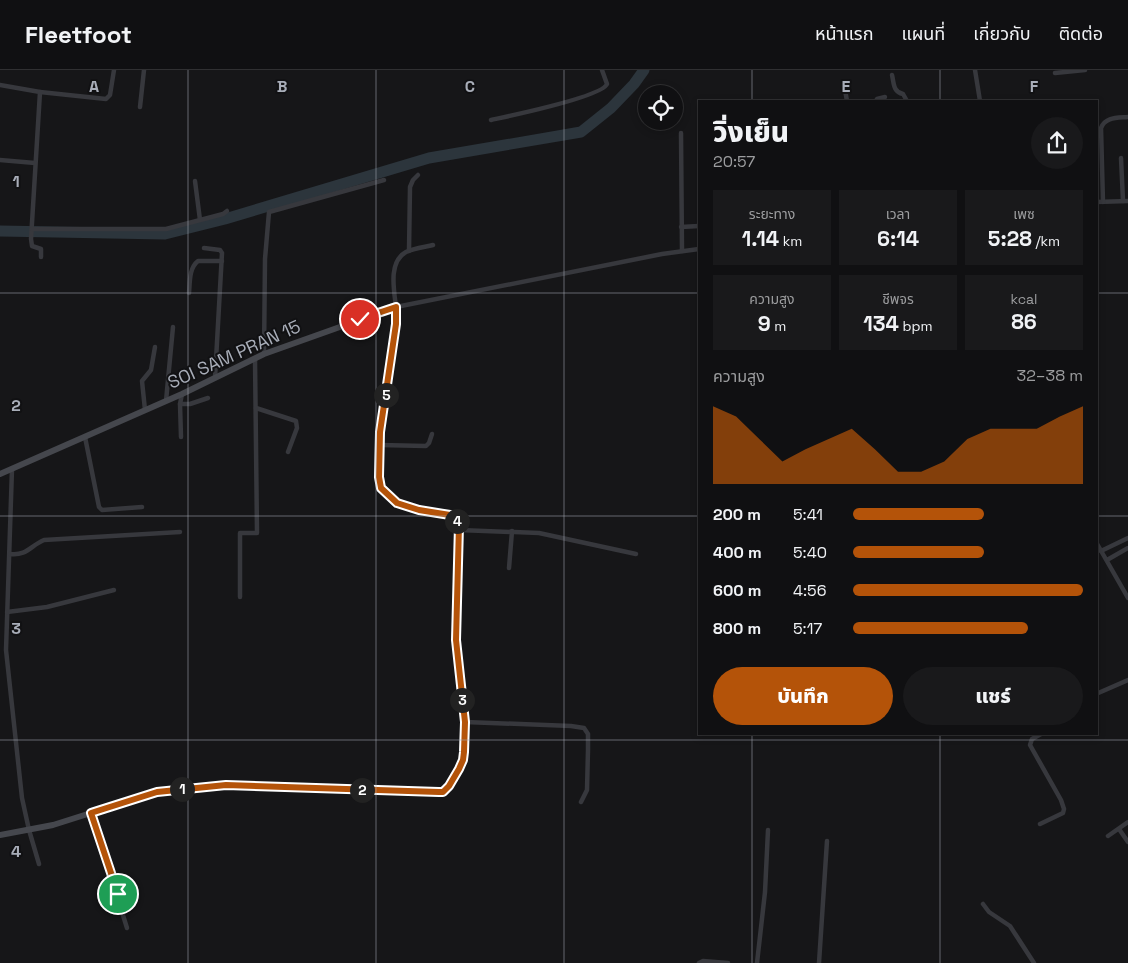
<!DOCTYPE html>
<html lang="th">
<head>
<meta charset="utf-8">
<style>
	body { margin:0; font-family:"Space Grotesk","Noto Sans Thai",sans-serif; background:#19191b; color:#f1f3f6; height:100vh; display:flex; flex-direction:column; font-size:19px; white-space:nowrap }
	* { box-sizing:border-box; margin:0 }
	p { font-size:16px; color:#9c9d9f }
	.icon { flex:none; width:28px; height:28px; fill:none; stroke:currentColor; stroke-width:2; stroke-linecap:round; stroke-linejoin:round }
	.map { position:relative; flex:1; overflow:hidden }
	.panel { position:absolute; left:698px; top:30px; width:400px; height:635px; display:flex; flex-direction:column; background:#101012; border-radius:0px; box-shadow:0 2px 8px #0003,0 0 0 1px #303032 }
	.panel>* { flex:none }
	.buttons { position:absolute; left:638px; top:15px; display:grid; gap:10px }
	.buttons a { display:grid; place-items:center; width:45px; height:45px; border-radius:50%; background:#101012; box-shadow:0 2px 8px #0003,0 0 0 1px #303032; font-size:25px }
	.pin { position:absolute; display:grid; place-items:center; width:42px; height:42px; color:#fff; margin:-21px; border:2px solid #fff; border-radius:50%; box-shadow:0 1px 5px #0007 }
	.km { position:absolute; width:25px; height:25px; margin:-12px; border-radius:50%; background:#222; color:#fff; font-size:14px; line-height:25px; text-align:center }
	.round { display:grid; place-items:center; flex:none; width:52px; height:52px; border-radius:26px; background:#19191b }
	.headline { display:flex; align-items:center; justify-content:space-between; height:85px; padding:0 15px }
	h1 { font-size:28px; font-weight:800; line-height:38px }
	.metrics { display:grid; grid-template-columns:repeat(3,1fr); gap:8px; height:85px; padding:5px 15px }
	.metrics div { display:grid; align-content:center; border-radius:0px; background:#19191b; text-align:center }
	.metrics b { font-size:21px; font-weight:800 }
	.metrics small { font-size:14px; font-weight:400 }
	.metrics p { font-size:14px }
	.chart { height:140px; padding:10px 15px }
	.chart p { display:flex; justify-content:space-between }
	.chart svg { width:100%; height:90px; margin-top:5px; fill:#b45309; opacity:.7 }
	.primary-button { display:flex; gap:10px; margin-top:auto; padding:10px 15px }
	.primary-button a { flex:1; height:58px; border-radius:30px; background:#b45309; color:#fff; font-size:20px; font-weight:800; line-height:58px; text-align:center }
	.primary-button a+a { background:#19191b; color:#f1f3f6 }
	ul { padding:0 15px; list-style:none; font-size:16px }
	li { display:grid; grid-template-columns:80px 60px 1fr; align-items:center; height:38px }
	li i { height:12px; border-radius:6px; background:#b45309 }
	header { display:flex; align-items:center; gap:30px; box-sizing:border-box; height:70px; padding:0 25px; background:#101012; border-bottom:1px solid #303032 }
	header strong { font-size:24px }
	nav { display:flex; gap:28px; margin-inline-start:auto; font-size:18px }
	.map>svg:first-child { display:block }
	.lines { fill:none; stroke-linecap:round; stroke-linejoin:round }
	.river { stroke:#2c353c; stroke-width:11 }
	.street { stroke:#37383d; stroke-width:4.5 }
	.secondary { stroke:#45474d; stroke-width:6 }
	.route-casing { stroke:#fff; stroke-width:10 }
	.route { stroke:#b45309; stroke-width:6 }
	.grid { fill:none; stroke:#a8adb8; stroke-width:1; stroke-opacity:0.55 }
	.labels { text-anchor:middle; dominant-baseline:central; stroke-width:4; stroke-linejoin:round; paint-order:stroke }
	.street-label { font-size:18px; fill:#a8adb8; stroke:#111113 }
	.grid-label { font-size:16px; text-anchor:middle; font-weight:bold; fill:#a8adb8; stroke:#111113; stroke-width:4; stroke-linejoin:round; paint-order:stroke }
</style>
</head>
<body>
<header>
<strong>Fleetfoot</strong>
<nav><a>หน้าแรก</a><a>แผนที่</a><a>เกี่ยวกับ</a><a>ติดต่อ</a></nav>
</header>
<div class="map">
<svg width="1128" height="893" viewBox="0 0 1128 893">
	<rect width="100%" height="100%" fill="#161618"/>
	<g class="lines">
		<path class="river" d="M0 161 165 164 225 149 429 88 581 62 611 38 634 14 644 0"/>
		<g class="street">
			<path d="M975 0 980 31"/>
			<path d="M1055 3 1085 0"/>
			<path d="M892 5C894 13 893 22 903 24L907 31"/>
			<path d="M844 14 847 31"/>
			<path d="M0 15 40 22 31 169 32 176 41 179V187"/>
			<path d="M40 22 106 29 110 25 114 0"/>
			<path d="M876 31 877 29 885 27"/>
			<path d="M140 37 144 0"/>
			<path d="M491 50C509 46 602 27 607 14L602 0"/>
			<path d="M681 63 682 181"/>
			<path d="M1121 88 1123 131"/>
			<path d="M0 90 35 93"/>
			<path d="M195 111 200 150"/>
			<path d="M1096 132 1128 131"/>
			<path d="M1103 132 1101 58C1105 47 1117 48 1128 47"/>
			<path d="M681 157 699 156"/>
			<path d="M32 159H166L223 144 227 141"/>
			<path d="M433 175C425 177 414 178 406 182 388 192 394 220 396 237L662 184 699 179"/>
			<path d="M204 178 220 180 222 183 215 308"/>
			<path d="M409 181 410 117 413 110 418 105"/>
			<path d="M189 223C190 212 189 198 198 191H222"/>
			<path d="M264 284 265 189 269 142 384 110"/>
			<path d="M166 331 173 257"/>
			<path d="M180 334H190L208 328"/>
			<path d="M256 338 296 351 297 358 288 382"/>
			<path d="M145 340 142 311 151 300 155 277"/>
			<path d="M85 367 99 437 102 440 142 437"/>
			<path d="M181 367 180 334 182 324"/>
			<path d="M380 375 426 376 429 373 432 364"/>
			<path d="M12 399 6 580 22 728 29 760 39 794"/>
			<path d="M459 460 539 463 636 484"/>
			<path d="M1096 472 1128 528"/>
			<path d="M1101 481 1128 468"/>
			<path d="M10 484C27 486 30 476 44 470L180 462"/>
			<path d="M1107 490 1128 478"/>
			<path d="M509 498 512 461"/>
			<path d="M240 527V463H257L255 289"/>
			<path d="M7 542 47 537 114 520"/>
			<path d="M1096 624 1128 610"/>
			<path d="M465 652 571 656 584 658 588 664V680L587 720 581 732"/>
			<path d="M91 743 127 858"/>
			<path d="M1040 754 1063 743 1064 739 1061 730 1030 675 1032 669 1041 664"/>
			<path d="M1119 759 1128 772"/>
			<path d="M1108 766 1128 752"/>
			<path d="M983 834 989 842 1010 856 1034 893"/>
			<path d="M699 893 703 891 728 893"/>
			<path d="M757 893 765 822 768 760"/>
			<path d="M819 893 827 771"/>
		</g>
		<path class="secondary" d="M0 404 182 324 264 284 396 237V253L380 363 379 407 381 418 397 433 419 440 450 445 456 448 459 455 456 570 465 652 464 682 463 691 459 699 449 717 443 722 227 715 157 722 53 755 0 765"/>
	</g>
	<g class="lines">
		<defs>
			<path id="route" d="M118 824 91 743 94 742 157 722 226 715 439 722H443L449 716 459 699 463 690 464 682 465 652 456 570 459 455 456 448 450 445 419 440 397 433 381 418 379 407 380 362 396 254V237L360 249"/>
		</defs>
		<use href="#route" class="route-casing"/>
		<use href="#route" class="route"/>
	</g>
	<path class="grid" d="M188 0V893M376 0V893M564 0V893M752 0V31M940 0V31M0 223H699M1096 223H1128M0 446H699M1096 446H1128M752 664V893M940 664V893M0 670H1128"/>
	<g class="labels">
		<g class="street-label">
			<text transform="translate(234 284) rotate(-24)">SOI SAM PRAN 15</text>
		</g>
	</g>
	<g class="grid-label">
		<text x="94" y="22">A</text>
		<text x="282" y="22">B</text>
		<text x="470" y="22">C</text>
		<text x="846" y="22">E</text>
		<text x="1034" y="22">F</text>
		<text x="16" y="117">1</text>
		<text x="16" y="341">2</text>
		<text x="16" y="564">3</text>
		<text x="16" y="787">4</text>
	</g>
</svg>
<div class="buttons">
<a><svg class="icon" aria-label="locate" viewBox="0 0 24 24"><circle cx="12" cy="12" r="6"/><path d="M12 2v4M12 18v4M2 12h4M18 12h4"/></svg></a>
</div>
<div class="pin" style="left:118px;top:824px;background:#1e9e55"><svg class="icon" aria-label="arrive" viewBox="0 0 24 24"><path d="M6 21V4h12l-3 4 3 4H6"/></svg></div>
<div class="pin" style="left:360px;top:249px;background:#d93025"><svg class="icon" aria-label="check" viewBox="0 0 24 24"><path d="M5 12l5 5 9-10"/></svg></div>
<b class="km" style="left:182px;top:719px">1</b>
<b class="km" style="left:362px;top:720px">2</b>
<b class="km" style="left:462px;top:630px">3</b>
<b class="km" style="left:457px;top:451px">4</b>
<b class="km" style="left:386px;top:325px">5</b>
<section class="panel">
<div class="headline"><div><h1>วิ่งเย็น</h1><p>20:57</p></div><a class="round"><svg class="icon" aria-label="share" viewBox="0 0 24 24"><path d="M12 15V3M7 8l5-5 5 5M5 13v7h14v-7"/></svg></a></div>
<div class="metrics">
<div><p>ระยะทาง</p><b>1.14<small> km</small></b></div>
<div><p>เวลา</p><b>6:14</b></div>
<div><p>เพซ</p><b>5:28<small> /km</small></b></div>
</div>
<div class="metrics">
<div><p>ความสูง</p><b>9<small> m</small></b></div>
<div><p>ชีพจร</p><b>134<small> bpm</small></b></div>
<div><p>kcal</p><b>86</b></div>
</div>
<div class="chart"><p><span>ความสูง</span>32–38 m</p>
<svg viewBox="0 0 160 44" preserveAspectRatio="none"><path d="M0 44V6L10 11L20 22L30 33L40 27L50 22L60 17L70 27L80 38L90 38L100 33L110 22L120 17L130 17L140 17L150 11L160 6V44z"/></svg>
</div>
<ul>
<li><b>200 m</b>5:41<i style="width:57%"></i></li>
<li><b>400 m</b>5:40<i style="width:57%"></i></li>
<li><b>600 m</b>4:56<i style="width:100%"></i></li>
<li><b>800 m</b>5:17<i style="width:76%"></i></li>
</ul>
<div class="primary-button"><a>บันทึก</a><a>แชร์</a></div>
</section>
</div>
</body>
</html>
